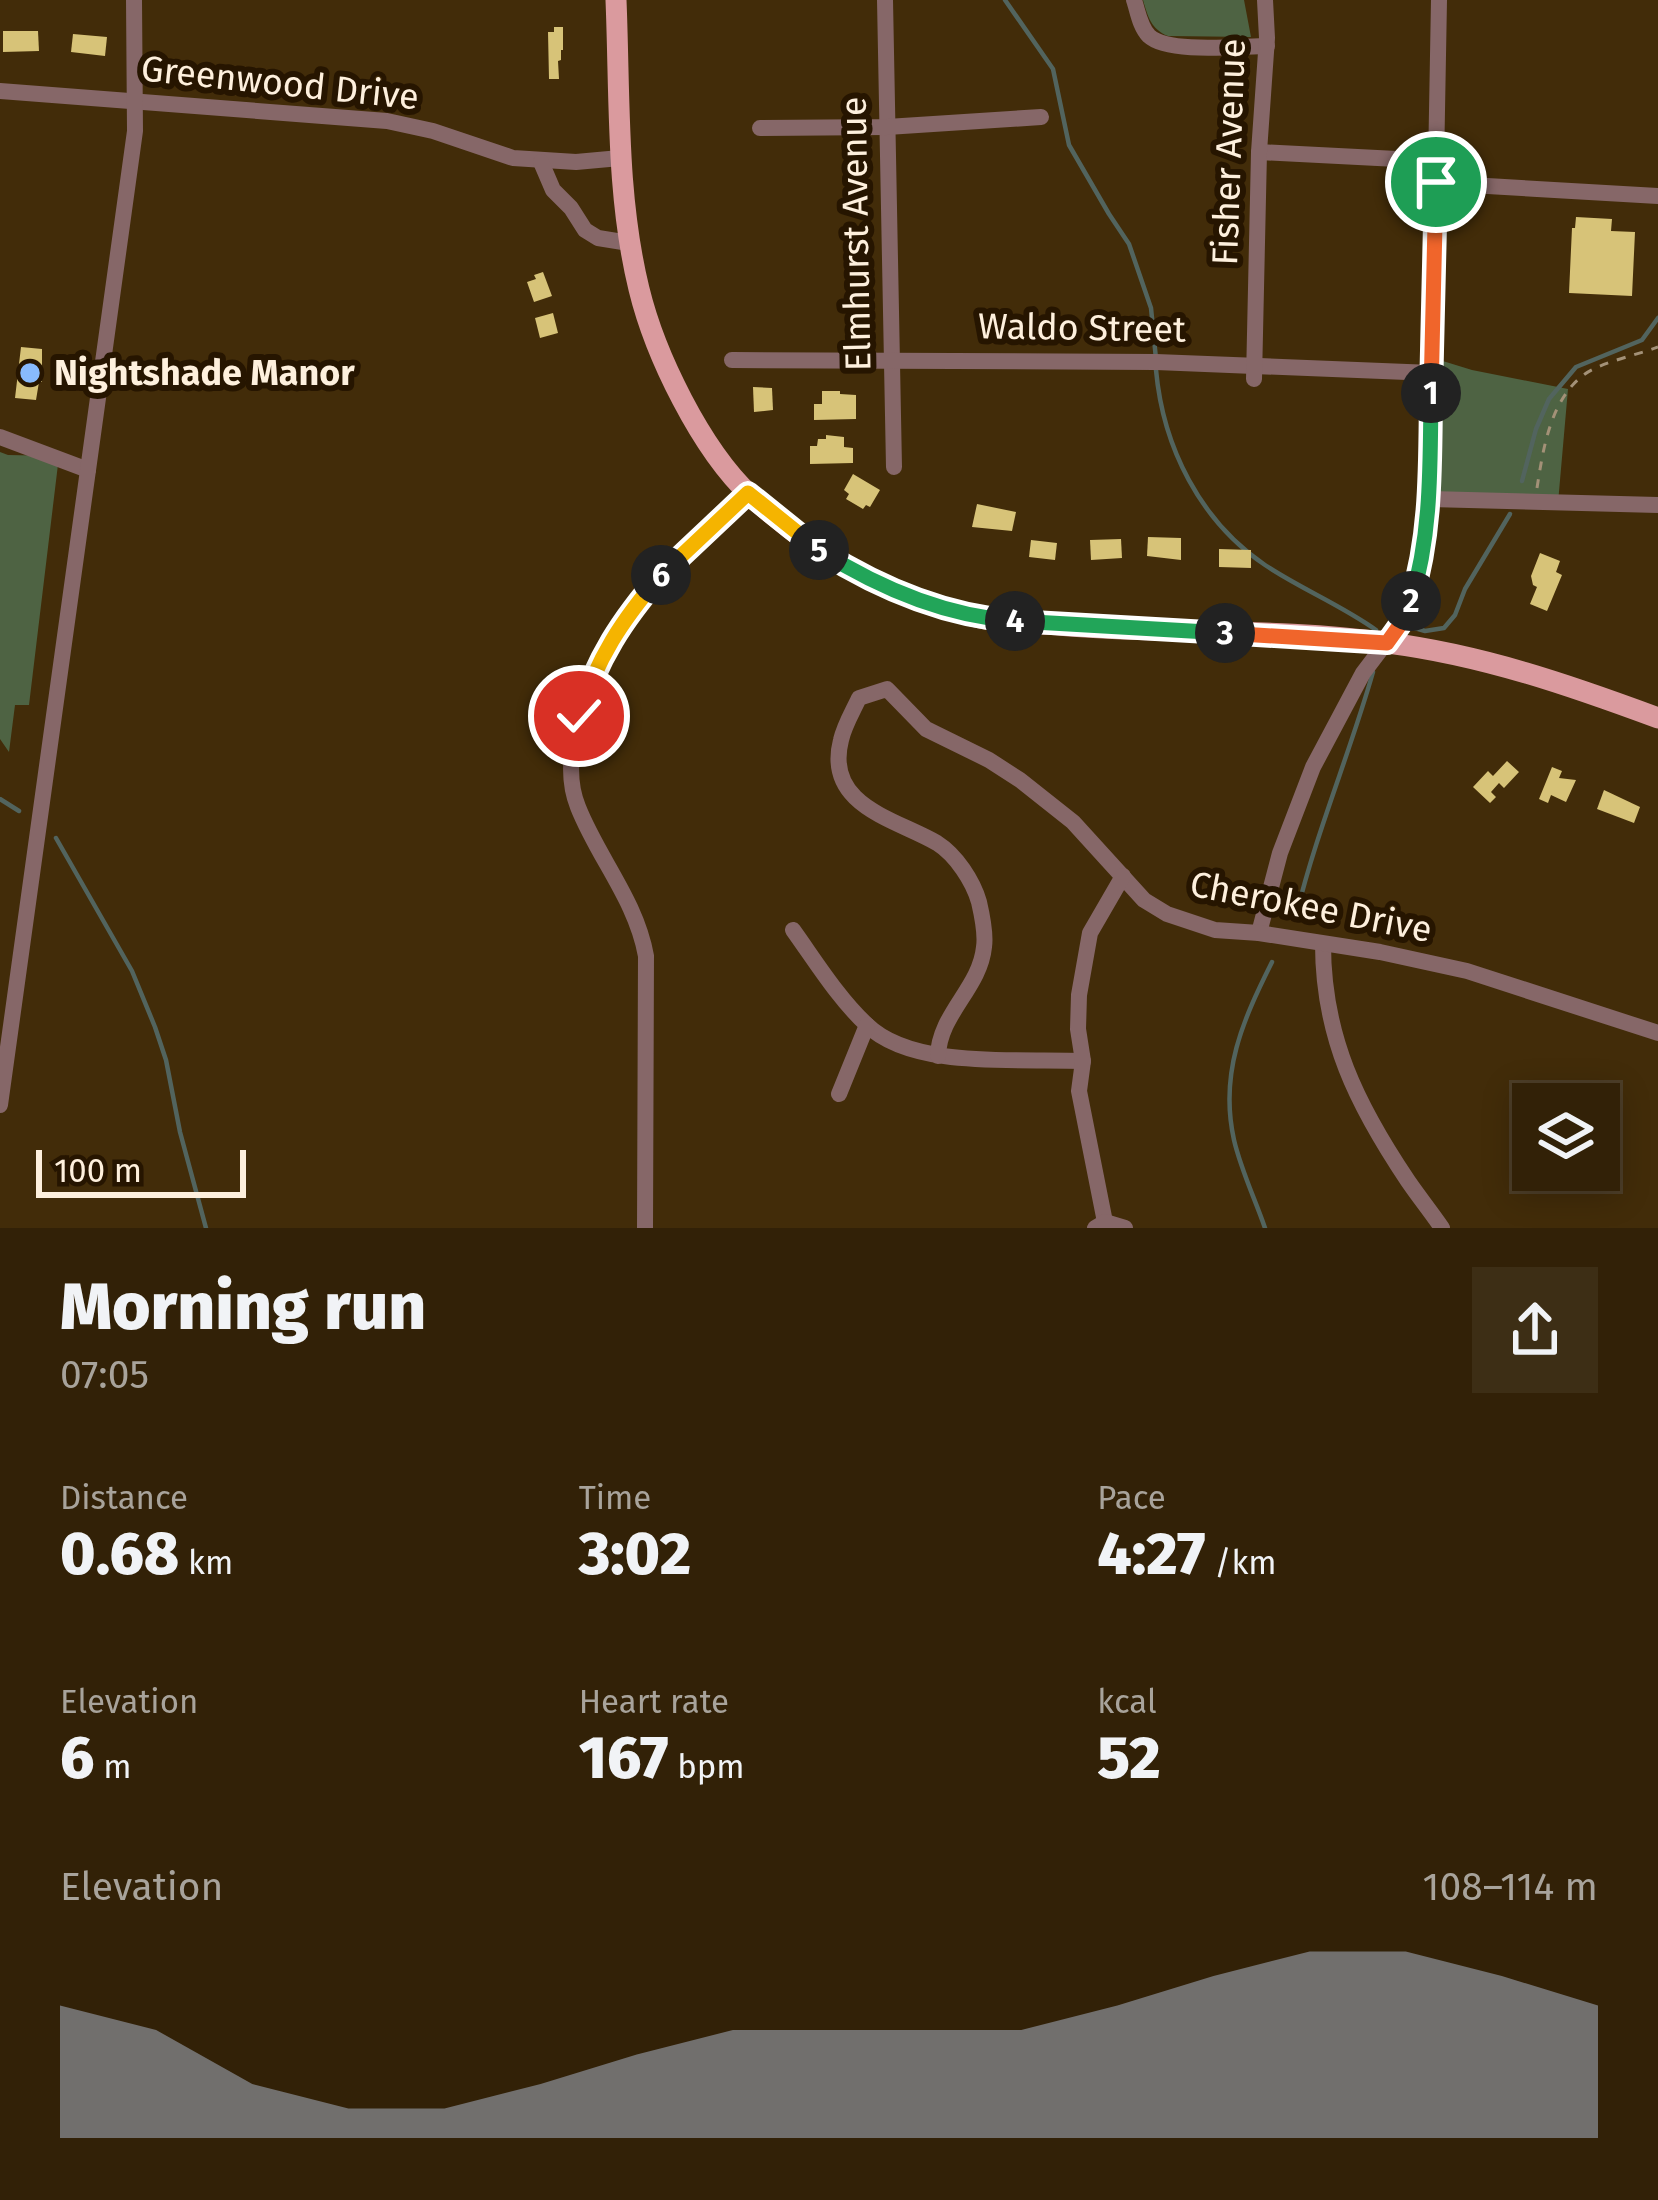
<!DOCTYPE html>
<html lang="en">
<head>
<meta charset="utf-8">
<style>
	body { margin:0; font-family:"Fira Sans",sans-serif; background:#3d2e15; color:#f1f3f6; height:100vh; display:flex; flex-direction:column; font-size:45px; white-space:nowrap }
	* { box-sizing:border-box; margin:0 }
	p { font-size:39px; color:#a8a39b }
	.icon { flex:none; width:66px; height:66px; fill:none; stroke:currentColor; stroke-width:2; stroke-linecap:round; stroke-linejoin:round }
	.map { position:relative; height:1228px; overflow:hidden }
	.panel { display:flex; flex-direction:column; background:#322107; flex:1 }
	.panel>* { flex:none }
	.controls { position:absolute; left:1512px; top:1083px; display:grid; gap:24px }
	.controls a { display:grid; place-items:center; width:108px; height:108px; border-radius:0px; background:#322107; box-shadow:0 6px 30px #0003,0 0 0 3px #4d3e28; font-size:60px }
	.scale { position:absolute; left:36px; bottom:30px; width:210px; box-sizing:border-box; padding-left:12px; border:6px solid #fef0dd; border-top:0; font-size:33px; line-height:42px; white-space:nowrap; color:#fef0dd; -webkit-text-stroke:9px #261500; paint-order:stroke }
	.pin { position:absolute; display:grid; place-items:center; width:102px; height:102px; color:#fff; margin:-51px; border:6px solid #fff; border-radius:50%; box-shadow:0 3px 12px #0007 }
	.km { position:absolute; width:60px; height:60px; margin:-30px; border-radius:50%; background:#222; color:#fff; font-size:33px; line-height:60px; text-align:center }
	.round { display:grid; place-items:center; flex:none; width:126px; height:126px; border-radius:0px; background:#3d2e15 }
	.overview { display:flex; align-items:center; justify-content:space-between; height:204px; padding:0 60px }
	h1 { font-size:66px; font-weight:800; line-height:90px }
	.stats { display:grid; grid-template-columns:repeat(3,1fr); gap:18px; height:204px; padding:12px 60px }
	.stats div { display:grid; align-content:center }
	.stats b { font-size:60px; font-weight:800 }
	.stats small { font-size:33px; font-weight:400 }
	.stats p { font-size:33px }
	.chart { height:336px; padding:24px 60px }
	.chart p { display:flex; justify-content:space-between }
	.chart svg { width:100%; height:216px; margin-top:12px; fill:#8c9099; opacity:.7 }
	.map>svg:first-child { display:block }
	.green { fill:#4e6343 }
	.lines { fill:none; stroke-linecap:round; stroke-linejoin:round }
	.stream { stroke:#52645e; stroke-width:4.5 }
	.building { fill:#d7c378 }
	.path { stroke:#a39177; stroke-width:3; stroke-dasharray:9 9; stroke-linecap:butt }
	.minor { stroke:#866768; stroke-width:16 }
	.major { stroke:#da9a9e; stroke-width:21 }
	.split-1-casing { stroke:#fff; stroke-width:24 }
	.split-2-casing { stroke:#fff; stroke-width:24 }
	.split-3-casing { stroke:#fff; stroke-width:24 }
	.split-4-casing { stroke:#fff; stroke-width:24 }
	.split-5-casing { stroke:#fff; stroke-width:24 }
	.split-6-casing { stroke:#fff; stroke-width:24 }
	.split-7-casing { stroke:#fff; stroke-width:24 }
	.split-1 { stroke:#f0652b; stroke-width:15 }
	.split-2 { stroke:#22a559; stroke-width:15 }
	.split-3 { stroke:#f0652b; stroke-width:15 }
	.split-4 { stroke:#22a559; stroke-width:15 }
	.split-5 { stroke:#22a559; stroke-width:15 }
	.split-6 { stroke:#f5b400; stroke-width:15 }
	.split-7 { stroke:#f5b400; stroke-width:15 }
	.poi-dot { fill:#88bafc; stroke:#261500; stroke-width:4.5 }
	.labels { text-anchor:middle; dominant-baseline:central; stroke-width:12; stroke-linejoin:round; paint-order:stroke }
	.street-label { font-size:36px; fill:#fef0dd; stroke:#261500 }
	.poi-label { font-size:36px; font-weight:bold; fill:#fef0dd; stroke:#261500; text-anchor:start }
</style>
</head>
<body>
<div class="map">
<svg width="1658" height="1228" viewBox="0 0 1658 1228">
	<rect width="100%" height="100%" fill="#422c09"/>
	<g class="green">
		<path d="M1143 0H1244L1251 37 1168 36C1151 29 1148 17 1143 0Z"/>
		<path d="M1433 358 1472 370 1568 389 1558 503 1430 499Z"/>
		<path d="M0 452 8 455 59 456 29 705H15L9 752 0 739Z"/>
	</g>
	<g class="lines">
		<g class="stream">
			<path d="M1005 0 1053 69 1069 145 1109 214 1129 244 1151 308 1156 359"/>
			<path d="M1156 370C1163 447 1200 521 1265 565 1301 589 1341 605 1376 630"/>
			<path d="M1522 481 1536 429 1549 399 1576 367 1642 340 1658 318"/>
			<path d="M1405 625 1425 631 1444 628 1455 615 1465 589 1510 514"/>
			<path d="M0 799 19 811"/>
			<path d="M56 838 132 971 155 1027 166 1060 180 1132 206 1228"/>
			<path d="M1297 912C1317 830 1350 753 1373 672"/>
			<path d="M1265 1228C1255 1199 1241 1170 1234 1140 1219 1073 1243 1020 1272 962"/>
		</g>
	</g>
	<g class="building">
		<path d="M554 27H563V50H561V60L558 61 559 79H549L548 32H554Z"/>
		<path d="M3 31H38L39 51 3 52Z"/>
		<path d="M73 34 107 37 105 56 71 52Z"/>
		<path d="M1576 217 1612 219 1611 231 1635 232 1632 296 1569 293 1572 228H1575Z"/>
		<path d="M543 272 552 296 534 302 527 282 536 279 534 275Z"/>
		<path d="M553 313 558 333 540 338 535 318Z"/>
		<path d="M21 347 42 349V382H39L36 400 15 398Z"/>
		<path d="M753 387 772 388 773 410 754 412Z"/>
		<path d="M822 391H840V394L856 395V419L814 420V404H822Z"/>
		<path d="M826 435 844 437V447L853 448V463L810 464V446H817L818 439H826Z"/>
		<path d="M853 474 880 490 870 507 866 505 863 509 846 499 849 494 844 490Z"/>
		<path d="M977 504 1016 512 1012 531 972 527Z"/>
		<path d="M1148 537 1181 538V560L1147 556Z"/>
		<path d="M1121 539 1122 558 1091 560 1090 540Z"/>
		<path d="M1031 540 1057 543 1055 560 1029 557Z"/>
		<path d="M1219 549 1251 550V568L1219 567Z"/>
		<path d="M1540 553 1560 561 1556 572 1562 575 1547 611 1530 604 1537 587 1533 585 1531 576Z"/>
		<path d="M1507 761 1519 772 1504 788 1499 783 1491 792 1496 797 1490 803 1473 787 1488 771 1493 776Z"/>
		<path d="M1552 767 1562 771 1559 778 1576 780 1566 802 1551 795 1548 803 1539 799Z"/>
		<path d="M1604 790 1640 807 1634 823 1597 809Z"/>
	</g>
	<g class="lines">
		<path class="path" d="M1537 488C1543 450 1550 399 1585 374 1602 362 1637 355 1658 347"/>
		<g class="minor">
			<path d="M885 0 894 467"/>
			<path d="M1134 0C1138 12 1140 27 1149 36 1168 54 1240 46 1267 46"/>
			<path d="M0 91 387 121 433 131 513 158 576 162 620 158"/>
			<path d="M760 128 887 127 1041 117"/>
			<path d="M1259 152 1436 161"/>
			<path d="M541 162 553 190 571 208 585 230 598 238 629 243"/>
			<path d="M1436 183 1658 196"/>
			<path d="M732 360 1156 362 1432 373"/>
			<path d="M1254 379 1259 152 1267 38 1265 0"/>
			<path d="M0 437 88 470"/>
			<path d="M1430 499 1658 505"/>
			<path d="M793 930C816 962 838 998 867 1025 913 1070 1022 1058 1083 1061"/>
			<path d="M1259 933 1280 853 1313 767 1363 673 1407 615 1426 540 1430 499 1439 0"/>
			<path d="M1323 944C1323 1037 1357 1105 1408 1181 1419 1197 1431 1212 1442 1228"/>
			<path d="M938 1056C939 1014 980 988 984 947 986 934 982 915 979 902 973 881 956 855 937 843 896 819 824 806 841 740 844 726 853 711 859 698L887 689 926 729 989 760 1020 780 1073 822 1144 900 1167 914 1215 930 1259 933 1380 952 1467 971 1658 1033"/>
			<path d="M839 1094 867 1025"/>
			<path d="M0 1105 135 131 134 0"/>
			<path d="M1105 1222 1079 1091 1083 1061 1078 1029 1079 995 1090 933 1123 876"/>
			<path d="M645 1228 646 956C636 900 598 858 578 807 567 780 571 753 577 726 600 625 674 558 748 493"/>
			<path d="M1095 1228 1105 1222 1125 1228"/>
		</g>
		<path class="major" d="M616 0C620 97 616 195 639 289 655 355 701 449 750 495 814 555 894 599 980 618 1008 624 1041 623 1070 626 1175 634 1283 628 1388 643 1482 655 1569 685 1658 718"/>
	</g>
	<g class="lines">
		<defs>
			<path id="split-1" d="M1431 393 1436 182"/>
			<path id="split-2" d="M1411 601C1432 533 1430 464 1431 393"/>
			<path id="split-3" d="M1225 633 1387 643 1407 615 1411 601"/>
			<path id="split-4" d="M1015 621 1225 633"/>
			<path id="split-5" d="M819 550C879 588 945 616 1015 621"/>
			<path id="split-6" d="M661 575 748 493 819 550"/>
			<path id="split-7" d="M579 716C597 658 622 620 661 575"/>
		</defs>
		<use href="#split-1" class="split-1-casing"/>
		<use href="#split-2" class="split-2-casing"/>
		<use href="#split-3" class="split-3-casing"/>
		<use href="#split-4" class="split-4-casing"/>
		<use href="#split-5" class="split-5-casing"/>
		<use href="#split-6" class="split-6-casing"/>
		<use href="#split-7" class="split-7-casing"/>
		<use href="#split-1" class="split-1"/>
		<use href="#split-2" class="split-2"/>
		<use href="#split-3" class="split-3"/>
		<use href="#split-4" class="split-4"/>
		<use href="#split-5" class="split-5"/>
		<use href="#split-6" class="split-6"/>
		<use href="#split-7" class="split-7"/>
	</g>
	<circle class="poi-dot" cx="30" cy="373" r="12"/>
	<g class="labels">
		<g class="street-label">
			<text transform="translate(280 83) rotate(6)">Greenwood Drive</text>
			<text transform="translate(1229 152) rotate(-88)">Fisher Avenue</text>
			<text transform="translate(856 234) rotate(-91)">Elmhurst Avenue</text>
			<text transform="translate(1082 328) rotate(1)">Waldo Street</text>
			<text transform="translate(1311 907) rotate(11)">Cherokee Drive</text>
		</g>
		<g class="poi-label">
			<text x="54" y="373">Nightshade Manor</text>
		</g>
	</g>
</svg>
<div class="controls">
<a><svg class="icon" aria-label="layers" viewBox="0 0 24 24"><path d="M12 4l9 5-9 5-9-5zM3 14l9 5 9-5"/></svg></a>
</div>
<div class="scale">100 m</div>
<div class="pin" style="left:1436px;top:182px;background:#1e9e55"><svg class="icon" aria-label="arrive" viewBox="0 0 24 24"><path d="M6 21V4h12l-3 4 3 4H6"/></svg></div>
<div class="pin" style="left:579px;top:716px;background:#d93025"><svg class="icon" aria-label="check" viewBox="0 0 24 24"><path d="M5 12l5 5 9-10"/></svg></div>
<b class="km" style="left:1431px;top:393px">1</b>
<b class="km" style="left:1411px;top:601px">2</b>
<b class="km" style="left:1225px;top:633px">3</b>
<b class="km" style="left:1015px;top:621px">4</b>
<b class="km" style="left:819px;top:550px">5</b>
<b class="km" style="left:661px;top:575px">6</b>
</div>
<section class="panel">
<div class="overview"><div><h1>Morning run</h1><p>07:05</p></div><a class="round"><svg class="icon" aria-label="share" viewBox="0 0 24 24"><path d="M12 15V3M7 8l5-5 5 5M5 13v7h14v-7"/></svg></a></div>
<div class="stats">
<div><p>Distance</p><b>0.68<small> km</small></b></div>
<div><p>Time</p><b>3:02</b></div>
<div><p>Pace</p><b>4:27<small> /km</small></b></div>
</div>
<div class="stats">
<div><p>Elevation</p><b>6<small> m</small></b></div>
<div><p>Heart rate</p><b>167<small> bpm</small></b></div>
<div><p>kcal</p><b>52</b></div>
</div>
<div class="chart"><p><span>Elevation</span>108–114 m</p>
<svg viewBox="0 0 160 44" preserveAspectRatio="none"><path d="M0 44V17L10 22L20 33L30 38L40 38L50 33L60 27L70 22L80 22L90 22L100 22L110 17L120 11L130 6L140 6L150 11L160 17V44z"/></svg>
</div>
</section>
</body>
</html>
